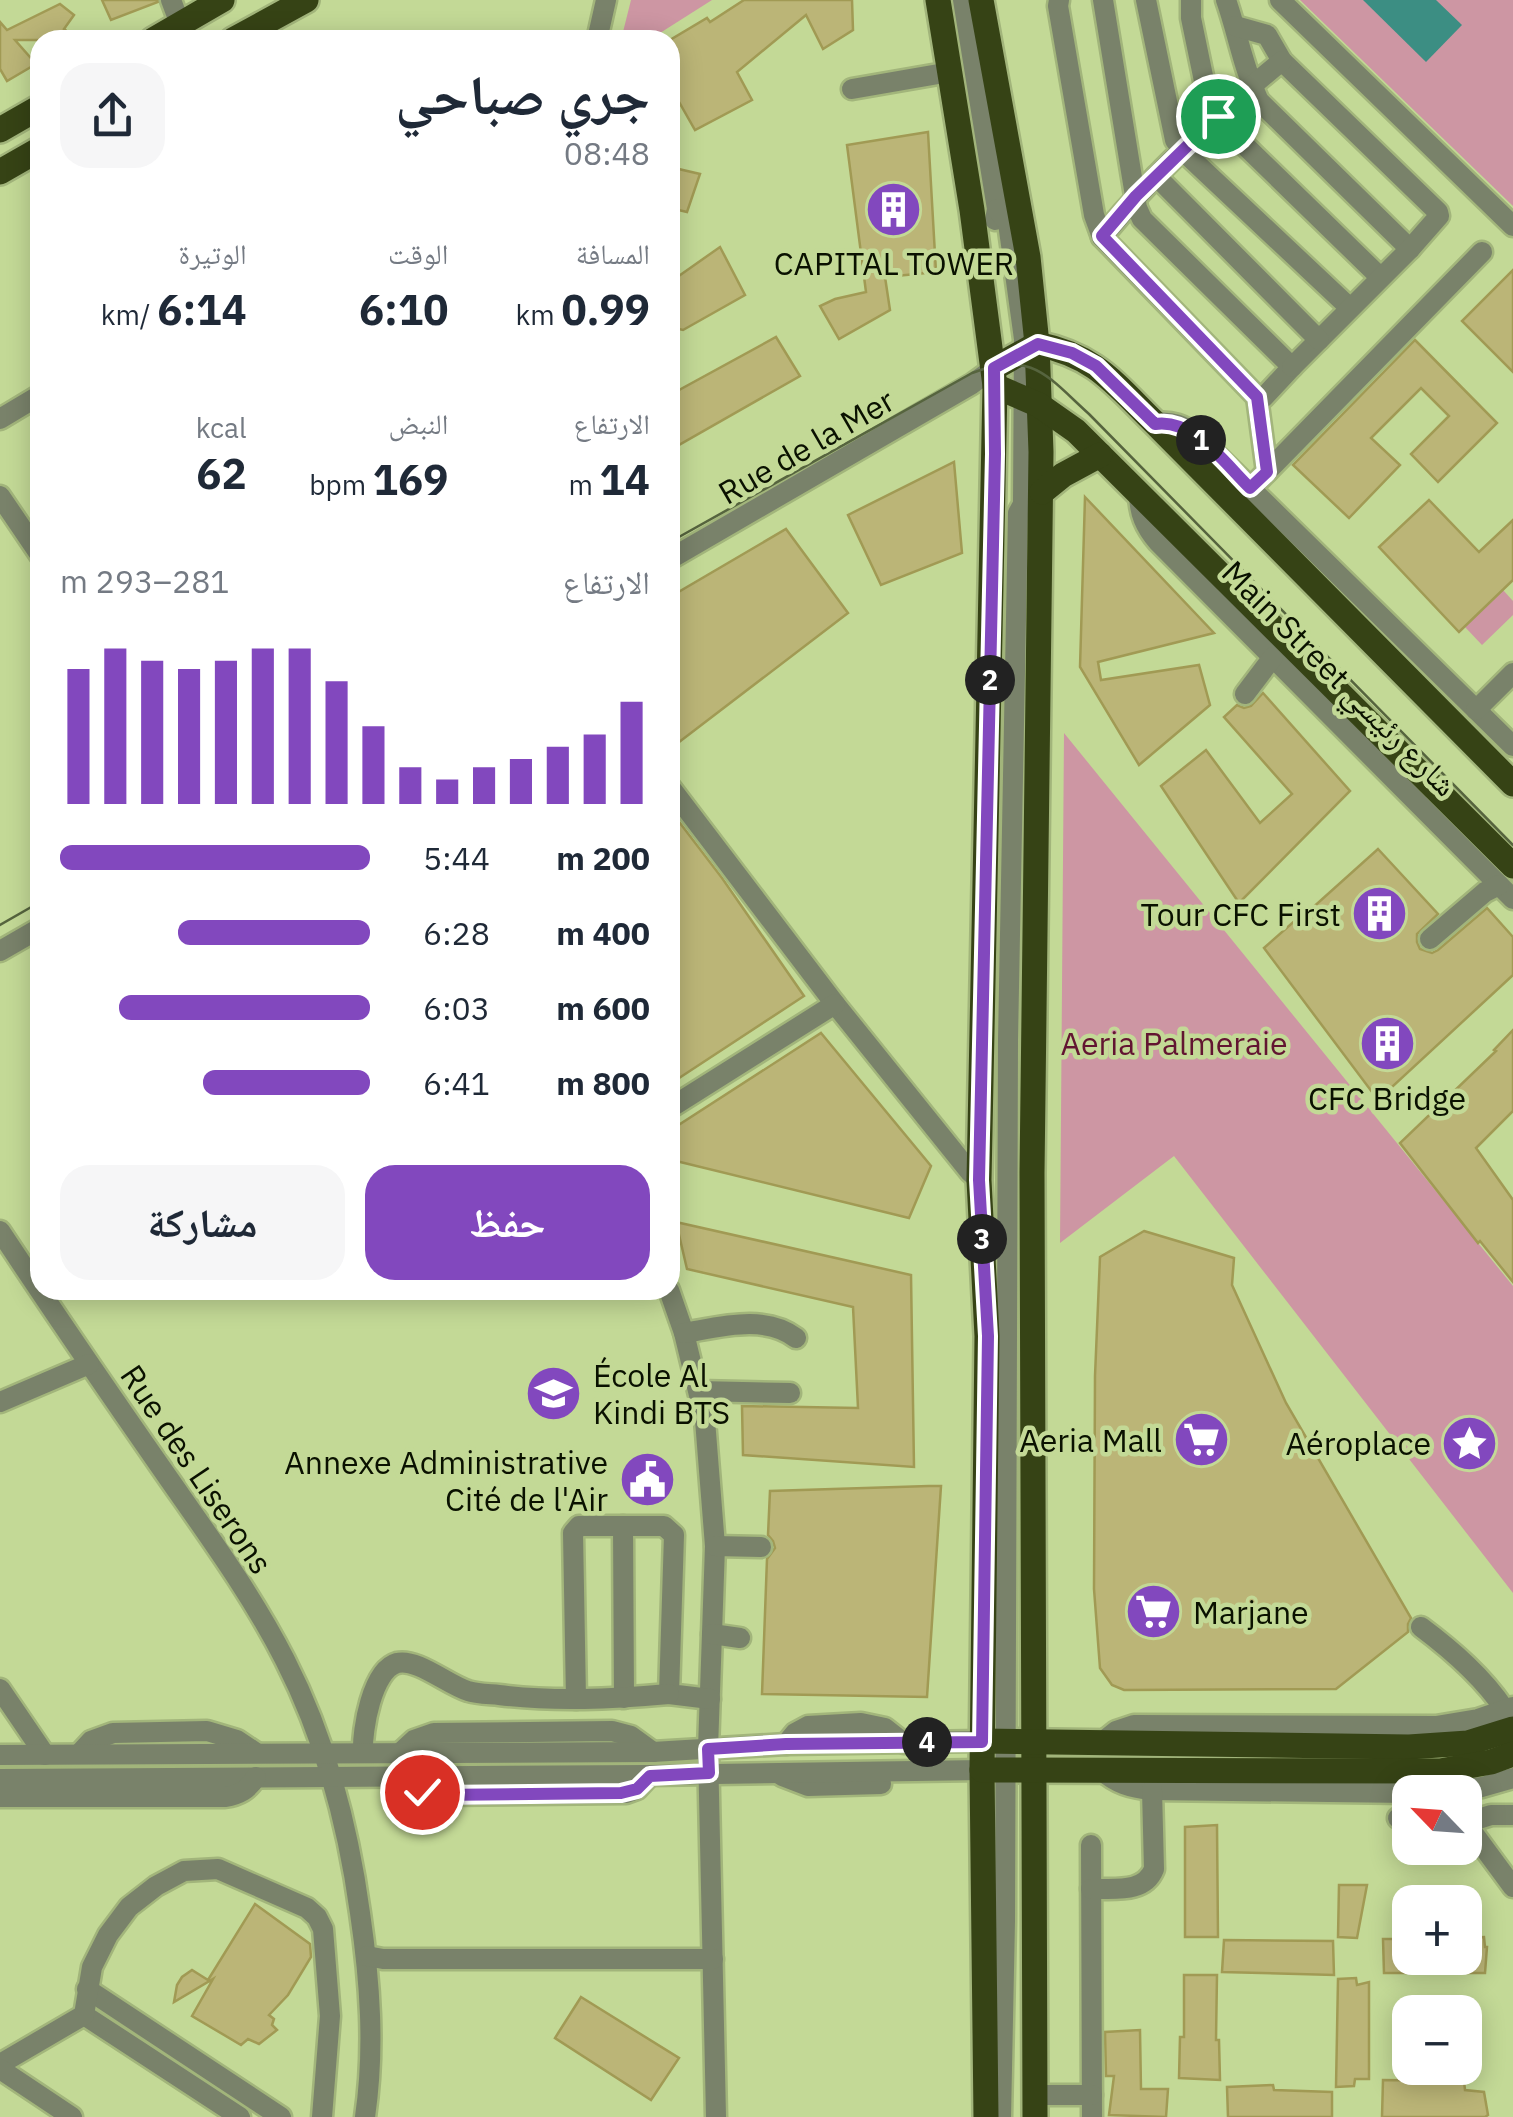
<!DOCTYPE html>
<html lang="ar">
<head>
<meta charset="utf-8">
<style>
	body { margin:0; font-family:"IBM Plex Sans","Noto Naskh Arabic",sans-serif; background:#f6f6f7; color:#1f2937; direction:rtl; height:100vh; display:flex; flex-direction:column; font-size:38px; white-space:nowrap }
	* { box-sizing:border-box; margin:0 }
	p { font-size:32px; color:#747a83 }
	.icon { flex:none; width:55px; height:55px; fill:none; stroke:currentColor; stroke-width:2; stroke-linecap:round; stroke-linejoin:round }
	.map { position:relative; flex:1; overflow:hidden; direction:ltr }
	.sheet { position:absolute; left:30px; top:30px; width:650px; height:1270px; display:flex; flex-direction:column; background:#fff; border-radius:30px; box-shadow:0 5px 25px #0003; direction:rtl }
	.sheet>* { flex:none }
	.needle { width:65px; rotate:295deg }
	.buttons { position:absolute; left:1392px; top:1775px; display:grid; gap:20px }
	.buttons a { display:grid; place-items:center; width:90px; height:90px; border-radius:20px; background:#fff; box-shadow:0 5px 25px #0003; font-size:50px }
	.pin { position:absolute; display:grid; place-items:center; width:85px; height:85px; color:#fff; margin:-42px; border:5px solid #fff; border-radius:50%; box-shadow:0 2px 10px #0007 }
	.km { position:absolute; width:50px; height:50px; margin:-25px; border-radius:50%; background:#222; color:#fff; font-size:28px; line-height:50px; text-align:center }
	.round { display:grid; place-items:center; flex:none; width:105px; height:105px; border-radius:30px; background:#f6f6f7 }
	.headline { display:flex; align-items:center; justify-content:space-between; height:170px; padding:0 30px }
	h1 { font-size:55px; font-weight:700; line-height:75px }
	.metrics { display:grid; grid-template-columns:repeat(3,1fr); gap:15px; height:170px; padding:10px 30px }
	.metrics div { display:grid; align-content:center }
	.metrics b { font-size:42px; font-weight:700 }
	.metrics small { font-size:28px; font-weight:400 }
	.metrics p { font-size:28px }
	.chart { height:280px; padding:20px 30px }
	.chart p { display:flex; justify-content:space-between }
	.chart svg { width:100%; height:180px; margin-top:10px; stroke:#8248be; stroke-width:6 }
	.button { display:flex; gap:20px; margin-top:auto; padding:20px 30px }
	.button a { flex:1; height:115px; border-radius:30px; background:#8248be; color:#fff; font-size:40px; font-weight:700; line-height:115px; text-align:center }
	.button a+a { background:#f6f6f7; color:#1f2937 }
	ul { padding:0 30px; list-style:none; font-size:32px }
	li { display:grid; grid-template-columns:160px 120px 1fr; align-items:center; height:75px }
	li i { height:25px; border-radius:12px; background:#8248be }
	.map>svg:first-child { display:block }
	.green { fill:#cd96a3 }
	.water { fill:#3c8e83 }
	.building { fill:#bbb577; stroke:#a19a54; stroke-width:2.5 }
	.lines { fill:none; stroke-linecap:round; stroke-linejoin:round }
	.minor-casing { stroke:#a2b57b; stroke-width:25 }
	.major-casing { stroke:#a2b57b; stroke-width:30 }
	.minor { stroke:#79826a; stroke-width:20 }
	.major { stroke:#364315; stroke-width:25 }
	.tram { stroke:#56643e; stroke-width:2.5 }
	.route-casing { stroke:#fff; stroke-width:20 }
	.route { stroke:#8248be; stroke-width:12 }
	.labels { text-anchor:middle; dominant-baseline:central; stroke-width:9; stroke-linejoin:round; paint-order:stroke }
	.poi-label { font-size:32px; fill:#0a1100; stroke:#c3d996; text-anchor:end }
	.street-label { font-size:32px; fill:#0a1100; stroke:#c3d996 }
	.park-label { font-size:32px; fill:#621531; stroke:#c3d996 }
</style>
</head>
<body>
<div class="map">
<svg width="1513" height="2117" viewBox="0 0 1513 2117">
	<rect width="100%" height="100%" fill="#c3d996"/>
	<g class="green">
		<path d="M631 0H712L649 40H621Z"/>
		<path d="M1300 0H1513V206Z"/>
		<path d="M1503 590 1513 601V615L1482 645 1465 627Z"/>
		<path d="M1064 733 1513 1286V1593L1174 1156 1060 1243Z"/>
	</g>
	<path class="water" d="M1363 0H1436L1462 25 1426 62Z"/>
	<g class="building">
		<path d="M102 0H158V2L111 20Z"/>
		<path d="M744 0H852L853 30 823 49 806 15 737 72 752 100 695 130 670 86V40L707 18 710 22Z"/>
		<path d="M60 4 74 15 64 29 78 40H15L36 64 7 81 0 69V22L7 30Z"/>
		<path d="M928 132 936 272 885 277 890 310 839 339 820 306 835 299 866 292 847 145Z"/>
		<path d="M670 167 700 174 687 212 670 208Z"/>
		<path d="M720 247 745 295 683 330 670 327V277L676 278Z"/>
		<path d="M1513 270V372L1462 321Z"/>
		<path d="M776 337 800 376 670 450V395Z"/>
		<path d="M1415 340 1497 423 1438 482 1411 454 1449 416 1421 388 1371 438 1400 465 1349 518 1293 465Z"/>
		<path d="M954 462 962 553 881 585 848 515Z"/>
		<path d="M1085 497 1214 633 1098 662 1101 680 1199 665 1210 705 1139 765 1080 667Z"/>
		<path d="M1429 500 1479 552 1513 520V580L1459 632 1379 547Z"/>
		<path d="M786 529 848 613 670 749V597Z"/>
		<path d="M1263 693 1350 791 1239 903 1161 786 1206 750 1260 823 1292 794 1224 717 1237 705 1244 708 1251 706Z"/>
		<path d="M670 810 722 878 804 996 670 1084Z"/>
		<path d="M1378 849 1438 914 1417 934V942L1420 949 1432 953 1438 950 1487 908 1513 937V975L1378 1100 1264 948 1307 910 1309 911Z"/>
		<path d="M1513 1030V1111L1476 1148 1513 1200V1282L1480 1241 1478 1243 1400 1143 1496 1051 1494 1050Z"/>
		<path d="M821 1033 931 1166 909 1218 672 1160 674 1128Z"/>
		<path d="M676 1222 911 1275 914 1467 743 1455 742 1406 858 1408 853 1307 687 1269Z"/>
		<path d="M1144 1231 1234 1258 1232 1285 1286 1403 1411 1618 1408 1624V1632L1336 1689 1124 1690 1112 1685 1100 1668 1094 1589 1095 1376 1100 1257Z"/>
		<path d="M929 1486H941L927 1697 762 1694 767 1559 775 1548 773 1541 768 1535 770 1491Z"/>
		<path d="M1217 1825 1218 1937H1185V1827Z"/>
		<path d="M1339 1885H1367L1357 1938 1338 1937Z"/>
		<path d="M255 1904 310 1944 311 1957 288 1995 269 2015 274 2019 272 2025 277 2030 259 2044 248 2039 241 2045 192 2016 213 1979 174 2002 177 1985 182 1977 192 1970 208 1980Z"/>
		<path d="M1484 1937 1485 1947H1487L1485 1973H1384L1383 1939H1410V1958H1465V1938Z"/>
		<path d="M1224 1940 1333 1941 1334 1975 1222 1972Z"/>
		<path d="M1184 1975H1217L1216 2040H1219L1220 2080 1179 2078 1180 2037H1184Z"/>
		<path d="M1356 1978 1357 1985 1369 1982V2079H1355L1354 2086 1336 2087 1338 1979Z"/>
		<path d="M581 1997 679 2058 651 2100 555 2038Z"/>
		<path d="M1140 2030 1141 2089H1168L1166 2117 1109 2115 1114 2076H1106L1105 2032Z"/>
		<path d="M1383 2080 1464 2081 1465 2090 1484 2092 1488 2115 1485 2117H1382Z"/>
		<path d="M1273 2085 1274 2090 1332 2092V2117H1228L1227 2087Z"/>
	</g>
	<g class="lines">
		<defs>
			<g id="minor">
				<path d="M171 0 180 24"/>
				<path d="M963 0 997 209 995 220"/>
				<path d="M1059 0 1058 6 1094 215 1102 237 1257 397H1264L1292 367 1142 219 1137 208 1103 0"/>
				<path d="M1146 0 1175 140 1183 151 1350 308"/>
				<path d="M1191 0V18L1209 105 1231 132 1380 277"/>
				<path d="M1226 0C1238 34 1243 68 1259 101L1410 249"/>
				<path d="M1280 0 1513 226"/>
				<path d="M1235 26 1267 35 1282 61 1438 212 1439 216 1410 249 1292 367"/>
				<path d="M597 40 606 0"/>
				<path d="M852 89 950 72"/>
				<path d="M1156 176 1319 340"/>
				<path d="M997 209 1008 223 1024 339 1023 504 1018 513 1008 1040 1005 1921 1001 2117"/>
				<path d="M1102 237C1156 172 1217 113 1282 61"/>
				<path d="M1257 397 1267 472"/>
				<path d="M0 419 40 395"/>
				<path d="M1155 423C1172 421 1184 425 1197 436L1513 746"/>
				<path d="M1250 489 1482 252"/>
				<path d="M1139 493C1139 513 1145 527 1158 542L1513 899"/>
				<path d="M0 496 40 555"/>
				<path d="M670 559 972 384 994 368"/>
				<path d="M1245 694 1273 657"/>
				<path d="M1476 710 1513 673"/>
				<path d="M670 787 835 1004 970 1172 979 1180"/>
				<path d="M1430 939 1485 892 1499 885"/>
				<path d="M0 951 40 928"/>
				<path d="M670 1108 835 1004"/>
				<path d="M0 1231C53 1311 107 1390 162 1469 205 1531 251 1593 285 1660 326 1740 348 1825 360 1913 370 1981 375 2049 365 2117"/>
				<path d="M669 1290 684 1333 705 1420 715 1546 708 1749 716 2117"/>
				<path d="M684 1333C720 1327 765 1314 796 1338"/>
				<path d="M699 1391 790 1393"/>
				<path d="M0 1402 89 1364"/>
				<path d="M623 1526 624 1698"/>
				<path d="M715 1546 761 1547"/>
				<path d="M1421 1627C1453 1651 1483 1677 1505 1710"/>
				<path d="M712 1634 740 1638"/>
				<path d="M0 1689 45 1755"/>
				<path d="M576 1699 573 1533 579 1526H664L674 1535 669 1694 710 1699"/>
				<path d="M1101 1743 1116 1731 1134 1725 1436 1726 1478 1719 1513 1707"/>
				<path d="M786 1744 795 1733 808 1726 861 1723 885 1728 904 1743"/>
				<path d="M363 1752C362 1730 372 1670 397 1663 417 1658 448 1685 468 1691 477 1694 489 1694 499 1695 557 1702 611 1699 669 1694"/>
				<path d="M401 1752 414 1740 434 1733 612 1731 631 1736 653 1752"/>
				<path d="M79 1754 91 1741 113 1733 207 1731 237 1740 255 1752"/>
				<path d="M0 1755 653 1752 786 1744 982 1741"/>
				<path d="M1100 1769C1116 1784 1131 1788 1152 1790L1410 1793"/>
				<path d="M405 1776 422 1792 435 1795 626 1793 637 1789 650 1775"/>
				<path d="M782 1776 808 1786 881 1784"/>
				<path d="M0 1779 650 1775 982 1770"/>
				<path d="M1440 1792 1482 1787 1513 1778"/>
				<path d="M0 1797H225C239 1795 248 1790 256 1777"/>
				<path d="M1398 1818 1410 1821"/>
				<path d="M1465 1822 1513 1887"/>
				<path d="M1466 1823 1491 1815H1513"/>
				<path d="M1091 1845 1092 2117"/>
				<path d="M1091 1889C1114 1888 1144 1894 1154 1869L1152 1790"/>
				<path d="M367 1956 383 1959H713"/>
				<path d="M87 1989 281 2117"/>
				<path d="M84 2015 240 2117"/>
				<path d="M0 2064 84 2015 92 1967 108 1935 129 1907 156 1886 184 1871 218 1869 307 1908 317 1917 323 1929 330 2016 322 2117"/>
				<path d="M0 2069 72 2117"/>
				<path d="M1035 2095H1092"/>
			</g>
			<g id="major">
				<path d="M938 0 972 210 995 386 979 1180 987 1336 982 1770 986 2117"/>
				<path d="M981 0 1028 257 1037 344 1041 452 1032 1173 1035 2117"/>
				<path d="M153 40 222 0"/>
				<path d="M233 40 306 0"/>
				<path d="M0 130 40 107"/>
				<path d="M0 172 40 149"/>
				<path d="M994 368 1037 344C1096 356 1114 383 1155 423L1513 784"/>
				<path d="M995 386 1039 405 1076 431 1513 866"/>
				<path d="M1042 492 1063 475 1100 455"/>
				<path d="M982 1741 1409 1747 1468 1743 1513 1729"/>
				<path d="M982 1770 1440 1771 1491 1762 1513 1754"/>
			</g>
		</defs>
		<use href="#minor" class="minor-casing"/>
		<use href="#major" class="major-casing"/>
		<use href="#minor" class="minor"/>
		<use href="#major" class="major"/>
		<g class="tram">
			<path d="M670 542 972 373C1032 350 1047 376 1089 414L1513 845"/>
			<path d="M0 925 40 902"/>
		</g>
	</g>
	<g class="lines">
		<defs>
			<path id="route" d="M422 1792 435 1795 621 1793 637 1789 650 1776 709 1773 708 1749 786 1744 982 1742 988 1336 979 1180 995 454 994 368 1038 344 1072 353 1096 366 1155 424C1194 418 1225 464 1250 488L1267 472 1257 397 1102 236 1136 196 1218 116"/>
		</defs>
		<use href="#route" class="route-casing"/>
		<use href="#route" class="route"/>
	</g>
	<defs>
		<symbol id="building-disc" viewBox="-11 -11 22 22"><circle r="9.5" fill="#8248be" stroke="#c3d996"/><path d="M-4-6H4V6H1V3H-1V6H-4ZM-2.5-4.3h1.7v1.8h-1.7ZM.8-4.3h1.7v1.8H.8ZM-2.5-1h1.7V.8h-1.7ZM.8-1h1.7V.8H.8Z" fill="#fff"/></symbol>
		<symbol id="school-disc" viewBox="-11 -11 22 22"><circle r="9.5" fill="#8248be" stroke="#c3d996"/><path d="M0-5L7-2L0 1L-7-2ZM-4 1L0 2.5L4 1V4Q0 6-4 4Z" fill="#fff"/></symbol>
		<symbol id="supermarket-disc" viewBox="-11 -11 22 22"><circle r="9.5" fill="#8248be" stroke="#c3d996"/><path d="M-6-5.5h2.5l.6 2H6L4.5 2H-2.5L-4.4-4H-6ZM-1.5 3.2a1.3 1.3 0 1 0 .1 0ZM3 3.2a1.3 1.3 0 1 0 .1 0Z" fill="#fff"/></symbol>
		<symbol id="sight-disc" viewBox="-11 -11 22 22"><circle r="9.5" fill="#8248be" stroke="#c3d996"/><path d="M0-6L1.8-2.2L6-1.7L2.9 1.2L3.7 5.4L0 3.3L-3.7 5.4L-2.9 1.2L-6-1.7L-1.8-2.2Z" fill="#fff"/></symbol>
		<symbol id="civic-disc" viewBox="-11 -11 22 22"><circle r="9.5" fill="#8248be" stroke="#c3d996"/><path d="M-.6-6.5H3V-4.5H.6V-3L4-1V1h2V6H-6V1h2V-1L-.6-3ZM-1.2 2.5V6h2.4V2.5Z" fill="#fff"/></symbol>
	</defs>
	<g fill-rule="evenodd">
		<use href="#building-disc" x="862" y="178" width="63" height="63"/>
		<use href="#building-disc" x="1348" y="882" width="63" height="63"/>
		<use href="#building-disc" x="1356" y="1012" width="63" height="63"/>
		<use href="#school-disc" x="522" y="1362" width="63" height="63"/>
		<use href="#supermarket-disc" x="1170" y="1408" width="63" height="63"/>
		<use href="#sight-disc" x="1438" y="1412" width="63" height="63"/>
		<use href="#civic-disc" x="616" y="1448" width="63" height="63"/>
		<use href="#supermarket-disc" x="1122" y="1580" width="63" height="63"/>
	</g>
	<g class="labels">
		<g class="poi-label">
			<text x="894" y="263" text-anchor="middle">CAPITAL TOWER</text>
			<text x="1341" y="914">Tour CFC First</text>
			<text x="1387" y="1098" text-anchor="middle">CFC Bridge</text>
			<text x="593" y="1375" text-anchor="start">École Al<tspan x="593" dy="37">Kindi BTS</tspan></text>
			<text x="1162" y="1440">Aeria Mall</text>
			<text x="1431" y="1443">Aéroplace</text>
			<text x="608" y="1462">Annexe Administrative<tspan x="608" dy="37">Cité de l'Air</tspan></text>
			<text x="1193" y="1612" text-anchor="start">Marjane</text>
		</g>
		<g class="street-label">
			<text transform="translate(806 446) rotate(-30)">Rue de la Mer</text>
			<text transform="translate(1340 678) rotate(45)">Main Street شارع رئيسي</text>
			<text transform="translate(197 1469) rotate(56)">Rue des Liserons</text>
		</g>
		<g class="park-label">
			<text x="1174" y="1043">Aeria Palmeraie</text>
		</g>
	</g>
</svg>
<div class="buttons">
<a><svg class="needle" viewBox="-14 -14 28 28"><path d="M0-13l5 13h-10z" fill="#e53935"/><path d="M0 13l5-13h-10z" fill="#747a83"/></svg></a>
<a>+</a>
<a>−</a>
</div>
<div class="pin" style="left:1218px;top:116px;background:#1e9e55"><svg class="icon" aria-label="arrive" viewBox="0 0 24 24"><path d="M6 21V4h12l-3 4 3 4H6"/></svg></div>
<div class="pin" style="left:422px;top:1792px;background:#d93025"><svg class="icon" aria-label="check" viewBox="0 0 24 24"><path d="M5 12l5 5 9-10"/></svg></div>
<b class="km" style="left:1201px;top:440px">1</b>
<b class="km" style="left:990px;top:680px">2</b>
<b class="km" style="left:982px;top:1239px">3</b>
<b class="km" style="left:927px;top:1742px">4</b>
<section class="sheet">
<div class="headline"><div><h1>جري صباحي</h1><p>08:48</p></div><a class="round"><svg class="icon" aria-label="share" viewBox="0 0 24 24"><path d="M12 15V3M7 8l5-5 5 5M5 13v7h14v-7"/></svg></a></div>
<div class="metrics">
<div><p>المسافة</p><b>0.99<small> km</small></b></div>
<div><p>الوقت</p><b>6:10</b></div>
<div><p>الوتيرة</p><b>6:14<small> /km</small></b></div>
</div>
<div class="metrics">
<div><p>الارتفاع</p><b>14<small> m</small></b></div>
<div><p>النبض</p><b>169<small> bpm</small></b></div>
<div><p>kcal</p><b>62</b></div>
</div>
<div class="chart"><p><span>الارتفاع</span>281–293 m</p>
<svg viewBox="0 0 160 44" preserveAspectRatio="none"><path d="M5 44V11M15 44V6M25 44V9M35 44V11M45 44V9M55 44V6M65 44V6M75 44V14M85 44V25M95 44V35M105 44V38M115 44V35M125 44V33M135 44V30M145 44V27M155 44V19"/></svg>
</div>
<ul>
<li><b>200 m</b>5:44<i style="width:100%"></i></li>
<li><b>400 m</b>6:28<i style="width:62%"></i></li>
<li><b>600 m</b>6:03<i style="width:81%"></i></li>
<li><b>800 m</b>6:41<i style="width:54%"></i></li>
</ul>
<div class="button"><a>حفظ</a><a>مشاركة</a></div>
</section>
</div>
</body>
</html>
